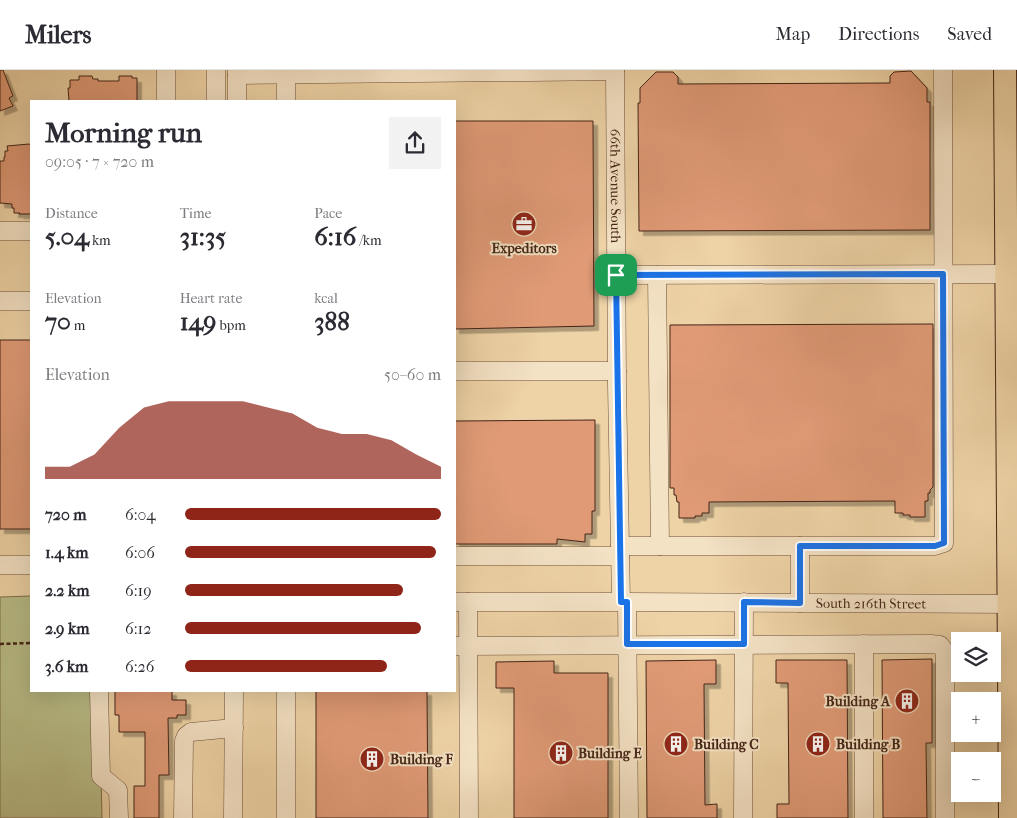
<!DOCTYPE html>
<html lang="en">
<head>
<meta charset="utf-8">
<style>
	body { margin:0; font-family:"IM FELL French Canon",serif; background:#f2f2f3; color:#2b2b33; height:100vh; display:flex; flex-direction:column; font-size:19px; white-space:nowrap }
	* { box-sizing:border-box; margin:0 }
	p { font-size:16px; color:#7c7c81 }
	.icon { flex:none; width:28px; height:28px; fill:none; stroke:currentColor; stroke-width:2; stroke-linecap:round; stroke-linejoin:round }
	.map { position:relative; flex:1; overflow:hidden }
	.side { position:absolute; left:30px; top:30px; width:426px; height:592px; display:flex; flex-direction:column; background:#fff; border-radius:0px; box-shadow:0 5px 20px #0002 }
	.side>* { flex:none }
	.buttons { position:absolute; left:951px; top:562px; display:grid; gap:10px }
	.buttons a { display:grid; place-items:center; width:50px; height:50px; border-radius:0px; background:#fff; box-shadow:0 5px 20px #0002; font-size:25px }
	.pin { position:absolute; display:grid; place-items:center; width:42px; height:42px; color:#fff; margin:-21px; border-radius:10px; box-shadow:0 2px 8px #0006 }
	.round { display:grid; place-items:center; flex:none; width:52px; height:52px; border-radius:0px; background:#f2f2f3 }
	.summary { display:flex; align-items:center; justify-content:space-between; height:85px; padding:0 15px }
	h1 { font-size:28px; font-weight:700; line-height:38px }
	.stats { display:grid; grid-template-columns:repeat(3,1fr); gap:8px; height:85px; padding:5px 15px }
	.stats div { display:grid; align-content:center }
	.stats b { font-size:25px; font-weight:700 }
	.stats small { font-size:14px; font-weight:400 }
	.stats p { font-size:14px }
	.chart { height:140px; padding:10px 15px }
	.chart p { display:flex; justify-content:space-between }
	.chart svg { width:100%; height:90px; margin-top:5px; fill:#8f2418; opacity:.7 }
	ul { padding:0 15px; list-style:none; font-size:16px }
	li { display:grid; grid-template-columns:80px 60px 1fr; align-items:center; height:38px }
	li i { height:12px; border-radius:6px; background:#8f2418 }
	header { display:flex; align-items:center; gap:30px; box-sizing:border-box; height:70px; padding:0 25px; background:#fff; border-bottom:1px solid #e1e1e2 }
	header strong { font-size:24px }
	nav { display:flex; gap:28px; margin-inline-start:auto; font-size:18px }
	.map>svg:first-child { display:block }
	.green { fill:#b8bc87; stroke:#7e704f }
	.building { fill:#e09a76; stroke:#442517; filter:url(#shadow) }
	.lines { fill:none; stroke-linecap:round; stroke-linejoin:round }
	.minor-casing { stroke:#6e503b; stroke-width:19 }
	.major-casing { stroke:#442517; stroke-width:24 }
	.path { stroke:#442517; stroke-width:2.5; stroke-dasharray:4 2.5; stroke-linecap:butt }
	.minor { stroke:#f4e2c5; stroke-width:18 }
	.major { stroke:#eed3a6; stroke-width:22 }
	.route-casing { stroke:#fff; stroke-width:10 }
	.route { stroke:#1a73e8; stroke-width:6 }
	.labels { text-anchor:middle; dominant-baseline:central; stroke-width:4; stroke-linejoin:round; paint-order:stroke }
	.street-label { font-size:14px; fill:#442517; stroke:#f4e2c5 }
	.poi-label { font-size:14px; font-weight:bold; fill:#442517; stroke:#f4e2c5; text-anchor:start }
</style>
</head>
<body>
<header>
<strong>Milers</strong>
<nav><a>Map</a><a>Directions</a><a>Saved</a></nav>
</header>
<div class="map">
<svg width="1017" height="748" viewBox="0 0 1017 748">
	<defs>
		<filter id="shadow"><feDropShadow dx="4.5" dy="4.5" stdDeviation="0" flood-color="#0004"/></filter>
	</defs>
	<rect width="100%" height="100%" fill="#eed3a6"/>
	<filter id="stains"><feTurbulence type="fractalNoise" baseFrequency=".004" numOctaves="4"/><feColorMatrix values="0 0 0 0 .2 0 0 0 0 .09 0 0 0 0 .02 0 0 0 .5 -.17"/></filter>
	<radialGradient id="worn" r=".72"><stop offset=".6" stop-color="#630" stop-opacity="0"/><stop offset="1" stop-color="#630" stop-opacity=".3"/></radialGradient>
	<path class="green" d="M31 526V621H99L102 748H0V527Z"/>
	<g class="building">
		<path d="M0 0H3L13 26 9 28 13 36 0 41Z"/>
		<path d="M911 1 927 18V32H930V160L639 161 638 33H640V18L656 2H673L678 7V14L890 13V6L894 2Z"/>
		<path d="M79 6H92L93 9H98V11H119V6H132V8H137V31H69L68 18H70V10H79Z"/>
		<path d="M455 51H593L594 256 455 259Z"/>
		<path d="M29 74 31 75V144H19L20 143H14V138H12V134L0 133V91H4V87H5V81H8L7 76Z"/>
		<path d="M933 254V417L930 420V423H928V431H925V447H910V445H903V443H895V431L709 432V443H702V446H695V448H679V432H677L676 425H674V418H670V255Z"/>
		<rect x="0" y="270" width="31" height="189"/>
		<path d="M595 350V441H592V464H585V472L557 469V474H455V351Z"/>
		<path d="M932 589V673H926L927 748H883L882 590Z"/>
		<path d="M716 590V614H704L705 735 717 734V748H647L646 591Z"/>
		<path d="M776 590H847L848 748H777V734H789L788 613H776Z"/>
		<path d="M554 591V603H608V748H514V618H496V592Z"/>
		<path d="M115 621H172V630H186V645H177V648H168L169 705H159V748H134V716H145V662H119V645H115Z"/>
		<path d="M316 621H427L428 748H316Z"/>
	</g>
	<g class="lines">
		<defs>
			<g id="minor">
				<path d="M216 0V31"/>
				<path id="s1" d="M615 0 617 315 621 532"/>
				<path d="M237 5 615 1"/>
				<path d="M166 31V0"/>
				<path d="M237 31V0"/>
				<path d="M286 31V4"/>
				<path d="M0 161H31"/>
				<path d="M616 205 1006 204"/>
				<path d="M657 205 660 476"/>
				<path d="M0 231H31"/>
				<path d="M455 301H617"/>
				<path d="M620 476H935L944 473 943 0"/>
				<path d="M800 476V533"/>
				<path d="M455 486H620"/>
				<path d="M0 495H31"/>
				<path id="s2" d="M455 532H627L1017 534"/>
				<path d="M468 532 469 748"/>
				<path d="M627 532 629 748"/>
				<path d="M864 574V748"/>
				<path d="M455 576 931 574 940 575 945 582V748"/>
				<path d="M99 621 101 706 118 720 119 748"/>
				<path d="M286 621V748"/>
				<path d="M183 748 184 671 186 666 191 662 234 658"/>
				<path d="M233 748 234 621"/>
				<path d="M743 748 744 532"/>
			</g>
			<path id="major" d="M1005 0 1010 748"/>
		</defs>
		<use href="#minor" class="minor-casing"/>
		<use href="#major" class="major-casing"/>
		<path class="path" d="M0 574 31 573"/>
		<use href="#minor" class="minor"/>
		<use href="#major" class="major"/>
	</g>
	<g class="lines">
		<defs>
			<path id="route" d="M943 204 944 473 935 476H800V533L744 532V574H627V532H621L616 205Z"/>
		</defs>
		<use href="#route" class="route-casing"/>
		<use href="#route" class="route"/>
	</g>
	<defs>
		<symbol id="office-disc" viewBox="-11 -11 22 22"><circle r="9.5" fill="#8f2418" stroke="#f4e2c5"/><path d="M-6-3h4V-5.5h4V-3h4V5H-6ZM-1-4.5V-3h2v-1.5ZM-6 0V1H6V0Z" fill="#fff"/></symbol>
		<symbol id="building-disc" viewBox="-11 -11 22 22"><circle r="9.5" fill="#8f2418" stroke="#f4e2c5"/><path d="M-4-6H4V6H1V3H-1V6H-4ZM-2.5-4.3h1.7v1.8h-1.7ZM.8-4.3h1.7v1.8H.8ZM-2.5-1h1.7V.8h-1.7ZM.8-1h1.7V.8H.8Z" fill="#fff"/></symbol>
	</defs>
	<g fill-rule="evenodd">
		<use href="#office-disc" x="510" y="140" width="28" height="28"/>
		<use href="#building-disc" x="893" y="617" width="28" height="28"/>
		<use href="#building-disc" x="662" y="660" width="28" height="28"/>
		<use href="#building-disc" x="804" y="660" width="28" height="28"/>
		<use href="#building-disc" x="547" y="669" width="28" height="28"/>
		<use href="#building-disc" x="358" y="675" width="28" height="28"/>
	</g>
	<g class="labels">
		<g class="street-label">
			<text stroke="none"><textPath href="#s1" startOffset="116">66th Avenue South</textPath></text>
			<text stroke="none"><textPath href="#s2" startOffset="416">South 216th Street</textPath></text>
		</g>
		<g class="poi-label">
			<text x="524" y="178" text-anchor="middle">Expeditors</text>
			<text x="890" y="631" text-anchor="end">Building A</text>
			<text x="694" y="674">Building C</text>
			<text x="836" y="674">Building B</text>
			<text x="578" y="683">Building E</text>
			<text x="390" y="689">Building F</text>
		</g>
	</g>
	<rect width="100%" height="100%" filter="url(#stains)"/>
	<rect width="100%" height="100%" fill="url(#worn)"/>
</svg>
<div class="buttons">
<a><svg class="icon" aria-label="layers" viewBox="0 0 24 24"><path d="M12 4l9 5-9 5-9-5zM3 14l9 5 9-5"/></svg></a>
<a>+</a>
<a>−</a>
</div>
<div class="pin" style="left:616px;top:205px;background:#1e9e55"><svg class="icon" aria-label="arrive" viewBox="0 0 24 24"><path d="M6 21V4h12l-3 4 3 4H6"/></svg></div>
<section class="side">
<div class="summary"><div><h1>Morning run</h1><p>09:05 · 7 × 720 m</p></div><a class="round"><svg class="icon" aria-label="share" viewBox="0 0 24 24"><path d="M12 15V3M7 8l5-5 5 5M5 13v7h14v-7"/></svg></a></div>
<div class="stats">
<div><p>Distance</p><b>5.04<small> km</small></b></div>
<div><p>Time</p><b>31:35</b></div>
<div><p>Pace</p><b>6:16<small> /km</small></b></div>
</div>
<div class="stats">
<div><p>Elevation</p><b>70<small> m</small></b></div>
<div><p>Heart rate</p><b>149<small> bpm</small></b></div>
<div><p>kcal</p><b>388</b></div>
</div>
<div class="chart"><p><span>Elevation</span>50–60 m</p>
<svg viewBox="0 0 160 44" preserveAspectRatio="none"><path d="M0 44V38L10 38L20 32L30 19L40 9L50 6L60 6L70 6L80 6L90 9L100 12L110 19L120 22L130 22L140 25L150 32L160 38V44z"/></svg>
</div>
<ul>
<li><b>720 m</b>6:04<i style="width:100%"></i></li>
<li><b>1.4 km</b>6:06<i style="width:98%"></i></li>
<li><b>2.2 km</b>6:19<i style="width:85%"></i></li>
<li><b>2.9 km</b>6:12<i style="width:92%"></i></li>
<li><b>3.6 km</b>6:26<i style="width:79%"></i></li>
</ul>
</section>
</div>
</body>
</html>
